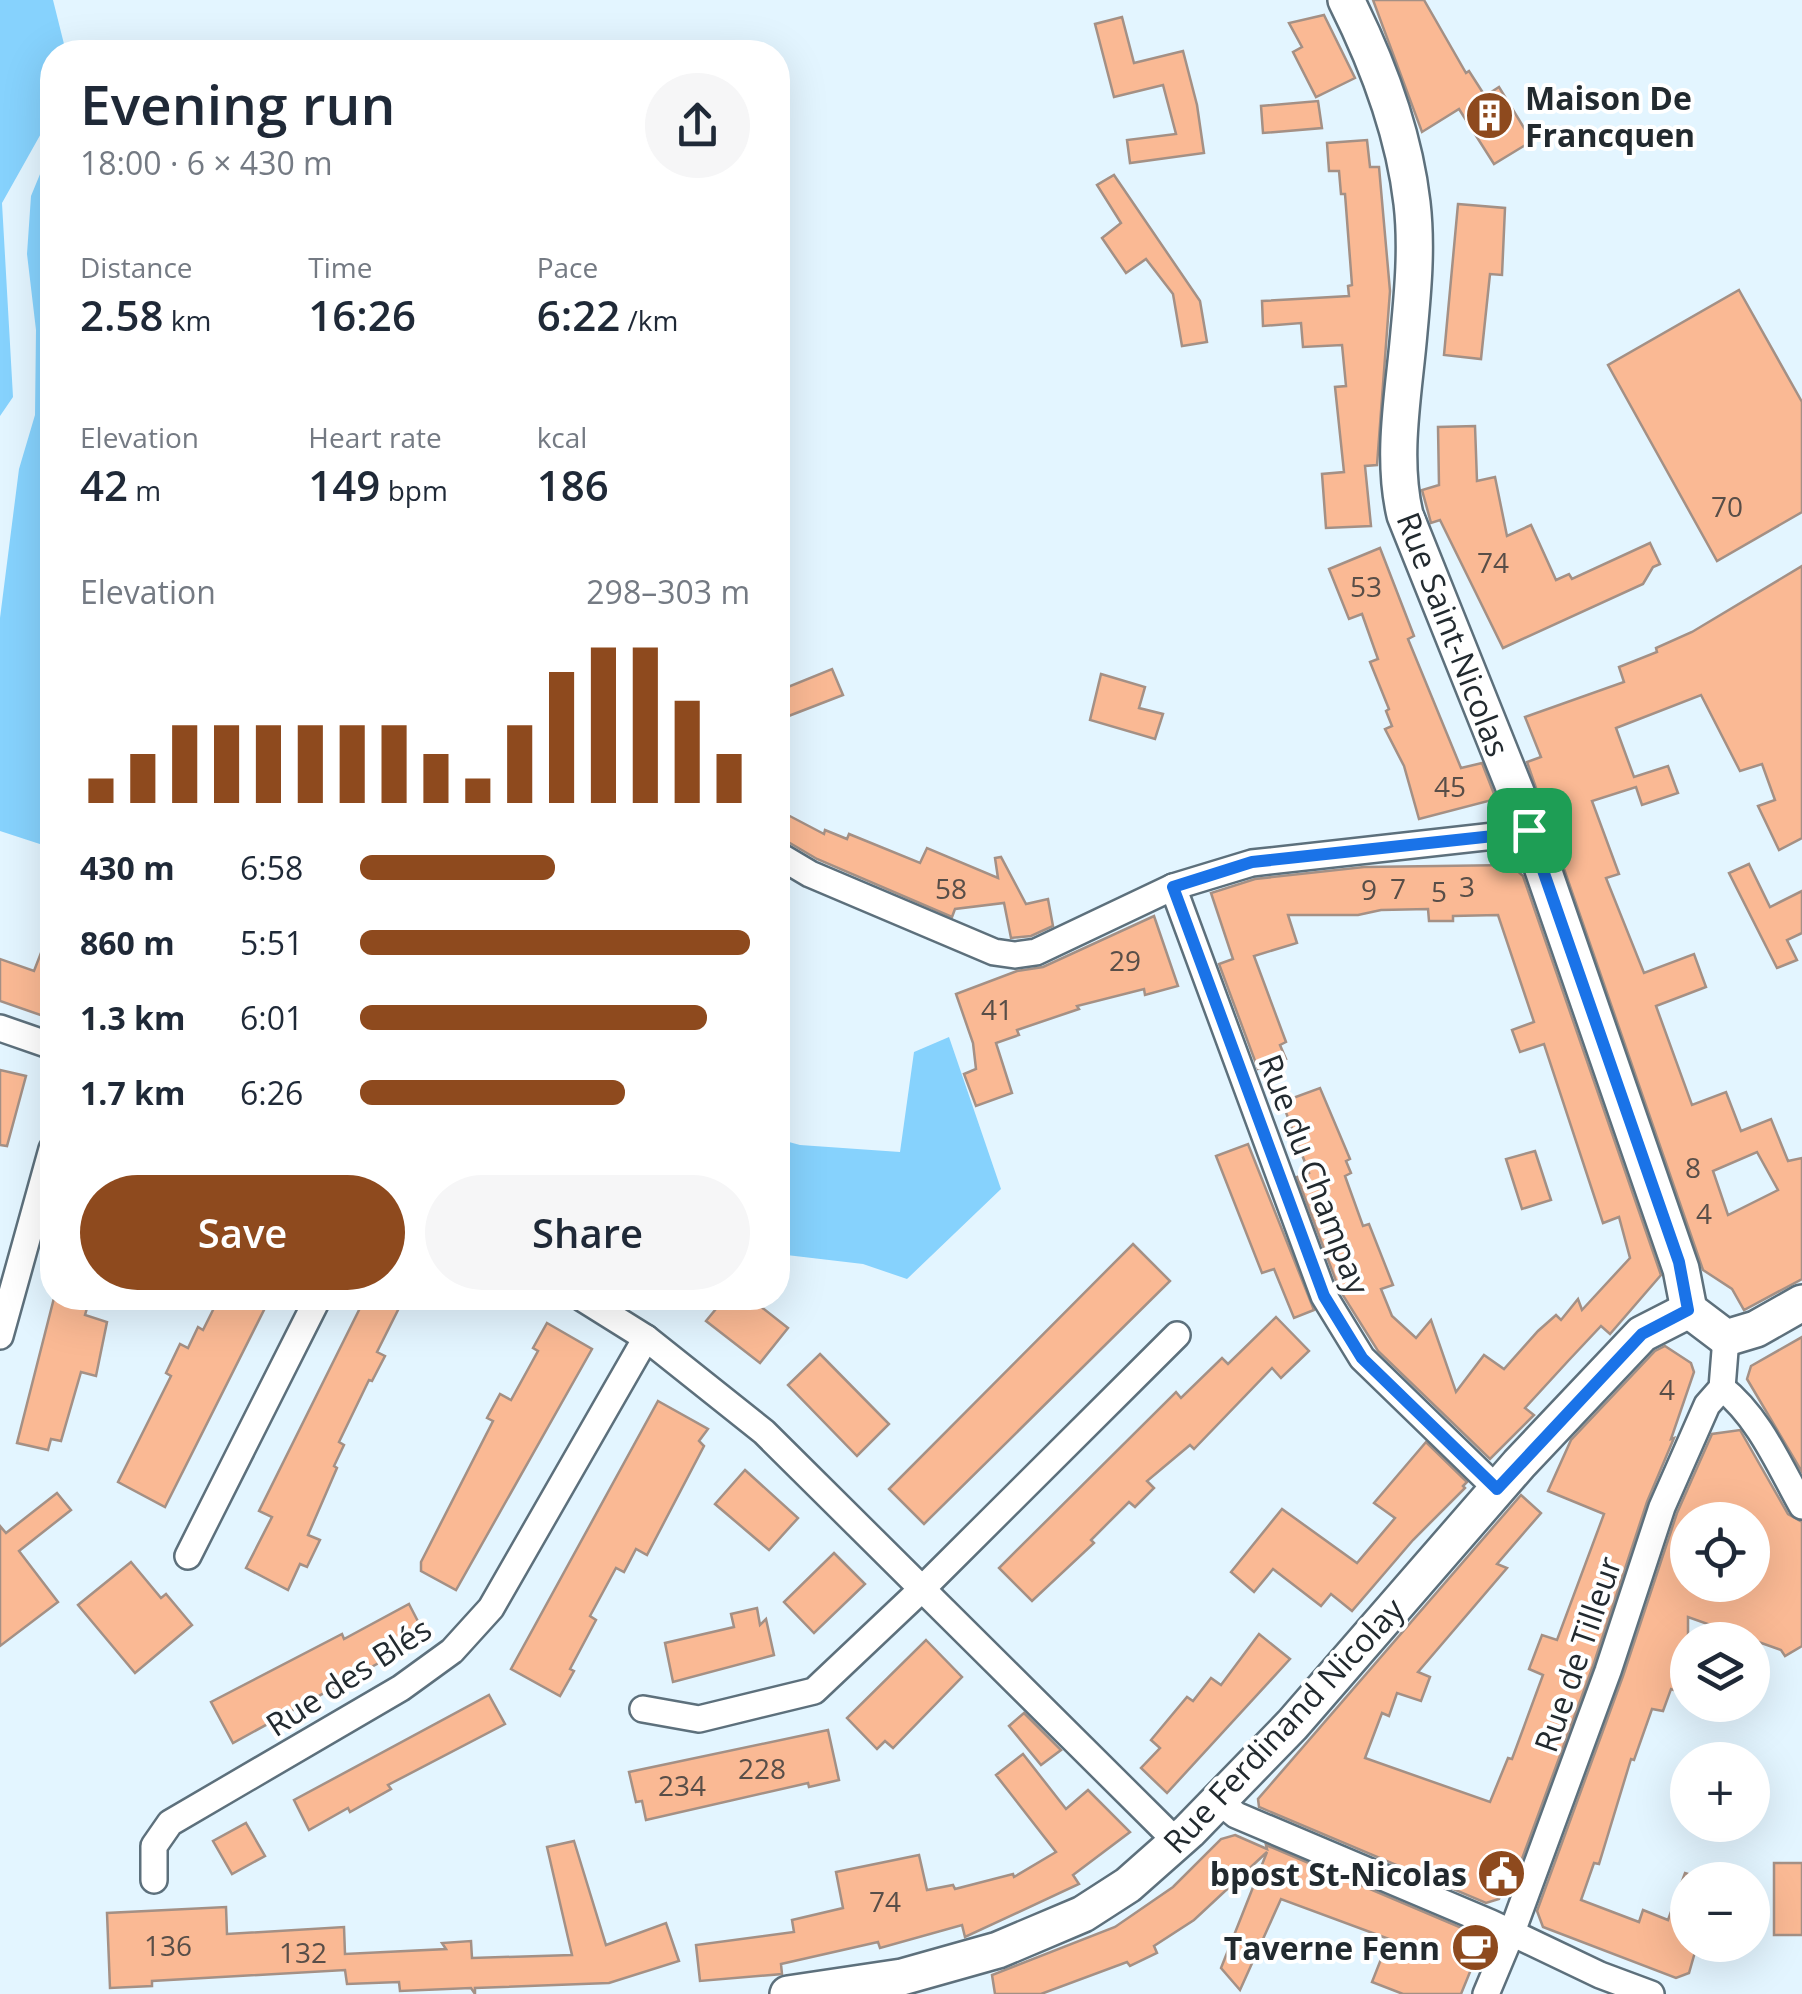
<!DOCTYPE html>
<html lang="en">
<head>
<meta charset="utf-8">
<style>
	body { margin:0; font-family:"Open Sans",sans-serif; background:#f6f6f7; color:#1f2937; height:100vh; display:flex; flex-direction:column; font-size:38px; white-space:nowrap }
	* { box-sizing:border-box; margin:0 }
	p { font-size:32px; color:#747a83 }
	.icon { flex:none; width:55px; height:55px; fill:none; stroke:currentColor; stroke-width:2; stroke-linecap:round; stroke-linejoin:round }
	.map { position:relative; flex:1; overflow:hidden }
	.panel { position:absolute; left:40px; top:40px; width:750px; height:1270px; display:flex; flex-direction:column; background:#fff; border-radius:40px; box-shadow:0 10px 40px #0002 }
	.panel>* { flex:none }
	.fabs { position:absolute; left:1670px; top:1502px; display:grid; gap:20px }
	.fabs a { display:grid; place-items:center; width:100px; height:100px; border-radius:50%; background:#fff; box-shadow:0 10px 40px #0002; font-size:50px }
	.pin { position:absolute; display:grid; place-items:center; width:85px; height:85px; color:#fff; margin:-42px; border-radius:20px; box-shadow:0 5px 15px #0006 }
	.round { display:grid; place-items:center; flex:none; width:105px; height:105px; border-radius:52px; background:#f6f6f7 }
	.summary { display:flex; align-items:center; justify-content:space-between; height:170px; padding:0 40px }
	h1 { font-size:55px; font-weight:600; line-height:75px }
	.metrics { display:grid; grid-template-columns:repeat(3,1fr); gap:15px; height:170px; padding:10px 40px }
	.metrics div { display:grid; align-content:center }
	.metrics b { font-size:42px; font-weight:600 }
	.metrics small { font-size:28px; font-weight:400 }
	.metrics p { font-size:28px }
	.chart { height:280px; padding:20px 40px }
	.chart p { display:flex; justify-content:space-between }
	.chart svg { width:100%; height:180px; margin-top:10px; stroke:#8e4a1e; stroke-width:6 }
	.action { display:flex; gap:20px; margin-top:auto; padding:20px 40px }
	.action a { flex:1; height:115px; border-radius:60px; background:#8e4a1e; color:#fff; font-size:40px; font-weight:600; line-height:115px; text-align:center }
	.action a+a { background:#f6f6f7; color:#1f2937 }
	ul { padding:0 40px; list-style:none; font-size:32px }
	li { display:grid; grid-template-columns:160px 120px 1fr; align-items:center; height:75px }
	li i { height:25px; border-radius:12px; background:#8e4a1e }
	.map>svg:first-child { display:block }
	.green { fill:#86d2fd }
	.building { fill:#fab994; stroke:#a49085; stroke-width:2.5; fill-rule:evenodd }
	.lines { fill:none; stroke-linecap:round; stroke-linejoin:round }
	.street-casing { stroke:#5d707c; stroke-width:30 }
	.secondary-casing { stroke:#5d707c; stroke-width:40 }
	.street { stroke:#fff; stroke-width:25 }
	.secondary { stroke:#fff; stroke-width:35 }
	.route-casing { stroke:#fff; stroke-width:20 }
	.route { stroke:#1a73e8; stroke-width:12 }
	.labels { text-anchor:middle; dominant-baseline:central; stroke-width:8; stroke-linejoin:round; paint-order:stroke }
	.number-label { font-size:28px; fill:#584e48 }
	.poi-label { font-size:32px; font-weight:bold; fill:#222a2f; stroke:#fff; text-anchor:end }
	.street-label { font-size:32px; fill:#222a2f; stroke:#fff }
</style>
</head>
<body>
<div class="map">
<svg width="1802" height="1994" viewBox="0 0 1802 1994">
	<rect width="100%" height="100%" fill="#e3f5ff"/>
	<g class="green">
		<path d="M0 0H53L66 52H52V114L2 203 13 397 0 416Z"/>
		<path d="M52 145V848L0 831V618L19 469 35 415 36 330 27 254 31 196Z"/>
		<path d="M949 1037 1001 1189 907 1279 863 1264 778 1254V1139L800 1145 900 1152 914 1052Z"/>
	</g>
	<g class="building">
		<path d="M1373 0H1424L1466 73 1469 71 1485 96 1499 87 1532 141 1494 164 1459 109 1422 132Z"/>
		<path d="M1324 15 1355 78 1316 97 1293 52 1302 47 1289 23Z"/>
		<path d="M1122 17 1134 63 1183 51 1197 105 1204 153 1130 163 1127 140 1176 134 1163 85 1114 97 1095 24Z"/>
		<path d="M1318 101 1322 128 1263 133 1261 106Z"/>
		<path d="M1367 140 1370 167H1379L1390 291 1377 465 1365 466 1371 526 1326 528 1322 474 1344 472 1335 387 1346 386 1342 345 1303 347 1301 323 1263 326 1262 301 1349 296 1348 286 1352 285 1345 194H1341L1339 171H1329L1327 143Z"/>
		<path d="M1114 175 1200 301 1207 342 1182 346 1173 294 1146 259 1126 273 1102 238 1121 223 1097 185Z"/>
		<path d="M1458 204 1505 208 1502 275 1490 274 1481 359 1444 355Z"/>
		<path d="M1739 290 1802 402V512L1717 561 1608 365Z"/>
		<path d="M1475 426 1477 481 1495 477 1507 536 1531 525 1556 580 1569 574 1572 579 1650 543 1660 564 1653 567 1643 584 1503 648 1440 520 1431 523 1422 490 1439 485 1438 427Z"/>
		<path d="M1380 548 1414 636 1408 639 1461 768 1482 763 1496 799 1419 819 1404 766 1385 729 1392 726 1386 711 1389 709 1370 662 1378 659 1362 614 1349 619 1329 569Z"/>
		<path d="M1802 566V838L1779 850 1758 806 1775 800 1762 764 1740 771 1701 695 1616 728 1634 777 1668 766 1678 793 1642 805 1636 787 1592 801 1619 874 1606 878 1644 973 1694 954 1706 987 1656 1006 1692 1105 1726 1092 1741 1131 1771 1119 1788 1161 1802 1158V1279L1744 1310 1732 1289 1703 1270 1527 762 1541 757 1525 717 1624 682 1619 667 1657 652 1656 648 1692 632ZM1757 1152 1778 1190 1728 1215 1713 1171Z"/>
		<path d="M832 669 843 695 786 717 778 691Z"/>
		<path d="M1101 674 1145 687 1139 708 1163 714 1155 739 1090 720Z"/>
		<path d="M784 813 824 834 825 830 847 839 849 834 920 863 927 848 998 878 995 858 1001 857 1026 904 1048 899 1053 926 1031 936 1011 938 1004 903 955 909 952 917 817 859 778 836V825Z"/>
		<path d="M1749 864 1770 907 1802 891V933L1787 940 1797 960 1777 968 1729 873Z"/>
		<path d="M1511 865 1523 876 1661 1275 1610 1334 1601 1326 1569 1360 1525 1408 1534 1415 1490 1459 1378 1351 1339 1289 1297 1177 1309 1173 1282 1102 1320 1088 1350 1159 1346 1161 1351 1173 1345 1176 1363 1226 1369 1224 1393 1285 1381 1289 1392 1316 1416 1338 1431 1320 1456 1392 1484 1355 1504 1369 1538 1331 1556 1315 1561 1320 1578 1299 1582 1310 1630 1258 1619 1217 1603 1223 1544 1044 1520 1052 1512 1030 1534 1022 1498 915 1453 916V921H1429L1428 909 1381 910 1358 915H1288L1297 943 1254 956 1286 1042 1280 1045 1286 1059 1258 1069 1219 964 1233 959 1211 893 1255 879 1364 867Z"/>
		<path d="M1154 916 1178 986 1145 995 1144 989 1077 1006 1079 1009 1017 1030 1019 1035 996 1043 1012 1093 976 1106 964 1074 976 1069 973 1043 956 994 1017 971 1043 967Z"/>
		<path d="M51 927H52V1019L0 1001V959L34 971Z"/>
		<path d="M0 1070 26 1076 7 1146 0 1145Z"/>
		<path d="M1248 1144 1314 1310 1294 1318 1274 1269 1262 1273 1216 1156Z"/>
		<path d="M1535 1151 1551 1200 1522 1209 1506 1159Z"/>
		<path d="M1133 1244 1170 1281 924 1524 889 1489Z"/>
		<path d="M54 1298H90L85 1315 107 1322 96 1376 81 1372 61 1441 51 1439 48 1450 17 1443Z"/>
		<path d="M219 1298H270L165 1507 118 1482 171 1376 166 1373 180 1344 188 1348 198 1327 203 1330Z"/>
		<path d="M365 1298H404L377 1352 385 1356 372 1381 369 1380 339 1442 344 1445 334 1466 337 1468 308 1535 320 1540 307 1567 300 1564 288 1590 246 1568 272 1517 259 1511Z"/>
		<path d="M725 1298H750L788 1328 760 1363 706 1321Z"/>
		<path d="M1276 1317 1309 1351 1281 1378 1272 1368 1194 1449 1190 1445 1147 1481 1154 1488 1135 1507 1129 1502 1091 1540 1094 1543 1032 1601 999 1568 1176 1392 1181 1398 1222 1358 1228 1364Z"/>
		<path d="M547 1323 592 1349 456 1590 421 1571V1562L493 1421 487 1418 500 1394 511 1400 538 1351 533 1348Z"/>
		<path d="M1802 1337V1472L1747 1379 1751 1366Z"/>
		<path d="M1665 1346 1691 1363 1694 1372 1671 1439 1674 1438 1647 1502 1593 1666 1519 1867 1515 1857 1499 1899 1486 1903 1259 1807 1258 1799 1521 1495 1541 1513 1497 1564 1507 1568 1418 1672 1430 1677 1421 1701 1397 1693 1389 1716 1382 1713 1365 1758 1490 1802 1508 1758 1512 1759 1543 1675 1529 1669 1542 1635 1557 1640 1604 1514 1548 1491 1571 1440 1655 1351Z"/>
		<path d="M820 1354 889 1424 857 1456 788 1385Z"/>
		<path d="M658 1401 708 1429 699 1441 704 1446 647 1555 636 1549 624 1572 616 1568 590 1616 596 1620 570 1669 574 1671 560 1696 511 1669Z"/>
		<path d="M1740 1430 1788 1514 1802 1522V1646L1785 1656 1781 1650 1688 1617V1695L1671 1689 1663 1711 1652 1709 1634 1760 1631 1759 1599 1864 1594 1863 1581 1900 1639 1922 1643 1910 1668 1920 1685 1873 1688 1874V1945H1697L1689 1973 1676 1978 1543 1927 1537 1911 1623 1676 1677 1513 1712 1434ZM1688 1520H1752V1585H1688Z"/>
		<path d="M1426 1442 1467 1482 1463 1486 1465 1488 1413 1540 1352 1611 1331 1594 1321 1606 1273 1569 1254 1592 1231 1572 1282 1509 1357 1563 1395 1518 1374 1503Z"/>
		<path d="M745 1470 798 1518 769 1550 715 1504Z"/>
		<path d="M57 1493 71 1510 19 1551 58 1602 0 1646V1526L6 1533Z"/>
		<path d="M834 1553 865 1584 814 1633 784 1602Z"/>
		<path d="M131 1562 161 1598 166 1594 192 1625 135 1673 78 1605Z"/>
		<path d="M409 1604 426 1637 233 1743 211 1702 342 1634 344 1639Z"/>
		<path d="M757 1608 760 1625 766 1619 774 1655 673 1682 665 1643 734 1627 731 1614Z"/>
		<path d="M1259 1634 1290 1659 1167 1793 1141 1768 1160 1748 1151 1740 1187 1697 1193 1701 1211 1678 1221 1685Z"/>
		<path d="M926 1640 962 1677 893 1748 885 1741 877 1749 847 1718Z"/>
		<path d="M489 1695 505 1724 388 1785 391 1789 350 1812 348 1808 309 1830 294 1800Z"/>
		<path d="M1024 1713 1061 1750 1041 1765 1009 1726Z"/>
		<path d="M828 1730 839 1780 809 1787 808 1783 646 1820 642 1801 636 1802 629 1772Z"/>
		<path d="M1023 1754 1066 1809 1088 1790 1130 1832 1073 1875 1079 1884 965 1937 962 1925 880 1948 878 1942 781 1964 782 1974 700 1981 696 1945 794 1932 792 1920 843 1908 836 1872 919 1855 927 1890 953 1885 955 1889 1013 1874 1014 1877 1056 1852 996 1775Z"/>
		<path d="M246 1823 265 1856 232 1874 213 1841Z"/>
		<path d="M1235 1835 1267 1849 1266 1845 1476 1934 1481 1945 1461 1994H1403L1372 1982 1389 1939 1281 1899 1240 1990 1221 1968 1267 1852 1194 1920 1154 1946 1157 1953 1130 1966 1127 1962 1041 1994H995L992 1975 1115 1927 1173 1887 1221 1839Z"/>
		<path d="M574 1841 606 1945 666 1923 679 1961 609 1983 475 1988V1994L471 1988 400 1991 399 1982 347 1984 345 1970 152 1981V1986L110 1988 107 1913 226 1907 227 1934 344 1927 345 1954 446 1949 442 1943 471 1941 472 1958 572 1955 547 1847Z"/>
		<rect x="1774" y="1863" width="28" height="72"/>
	</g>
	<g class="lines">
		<defs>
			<g id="street">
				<path d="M778 855 810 874 994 952 1015 955 1036 952 1173 887 1252 863 1503 835 1529 829"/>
				<path d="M1173 887 1324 1296 1362 1358 1497 1489"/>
				<path d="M0 1028 52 1046"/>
				<path d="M582 1298 646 1338 764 1432 1177 1842"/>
				<path d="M0 1336 52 1149"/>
				<path d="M1722 1388C1759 1417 1779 1465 1802 1506"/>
				<path d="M188 1556 318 1298"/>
				<path d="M643 1709 699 1719 814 1691 924 1587 1177 1335"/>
				<path d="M1219 1801 1236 1815 1491 1923 1600 1975 1651 1994"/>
				<path d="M154 1880V1846L170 1823 401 1688 452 1651 491 1608 646 1338"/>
				<path d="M1486 1994 1512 1932 1608 1671 1662 1507 1707 1405 1722 1388 1726 1338"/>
			</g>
			<g id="secondary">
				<path d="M1346 0C1377 62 1404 134 1412 203 1417 246 1413 290 1409 332 1404 392 1391 456 1405 515L1518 797 1681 1269 1689 1310"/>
				<path d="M1689 1310 1726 1338 1756 1329 1802 1303"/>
				<path d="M788 1994 902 1977 998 1950 1083 1914 1128 1885 1189 1831 1292 1725 1519 1464 1642 1334 1689 1310"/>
			</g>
		</defs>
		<use href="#street" class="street-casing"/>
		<use href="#secondary" class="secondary-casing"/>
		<use href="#street" class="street"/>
		<use href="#secondary" class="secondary"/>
	</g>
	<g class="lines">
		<defs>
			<path id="route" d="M1529 830 1679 1262 1688 1310 1642 1334 1497 1489 1362 1358 1324 1296 1173 887 1252 862 1503 835Z"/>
		</defs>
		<use href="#route" class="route-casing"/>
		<use href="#route" class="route"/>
	</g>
	<defs>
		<symbol id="building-disc" viewBox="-11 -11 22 22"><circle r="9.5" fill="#8e4a1e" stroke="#fff"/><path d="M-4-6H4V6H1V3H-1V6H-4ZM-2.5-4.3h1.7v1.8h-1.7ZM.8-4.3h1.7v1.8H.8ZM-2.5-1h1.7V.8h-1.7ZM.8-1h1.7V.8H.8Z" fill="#fff"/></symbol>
		<symbol id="civic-disc" viewBox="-11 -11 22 22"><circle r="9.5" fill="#8e4a1e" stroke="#fff"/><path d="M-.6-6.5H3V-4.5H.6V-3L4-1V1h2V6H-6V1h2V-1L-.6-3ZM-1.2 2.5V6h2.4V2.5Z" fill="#fff"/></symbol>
		<symbol id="cafe-disc" viewBox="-11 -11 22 22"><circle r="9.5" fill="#8e4a1e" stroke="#fff"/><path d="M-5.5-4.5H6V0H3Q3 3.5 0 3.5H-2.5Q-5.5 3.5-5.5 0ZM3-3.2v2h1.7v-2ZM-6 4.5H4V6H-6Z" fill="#fff"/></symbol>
	</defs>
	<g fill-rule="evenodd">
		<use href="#building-disc" x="1462" y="88" width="55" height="55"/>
		<use href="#civic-disc" x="1474" y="1846" width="55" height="55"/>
		<use href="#cafe-disc" x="1448" y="1920" width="55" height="55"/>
	</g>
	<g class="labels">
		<g class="number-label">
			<text x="1727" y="506">70</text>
			<text x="1493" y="562">74</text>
			<text x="1366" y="586">53</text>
			<text x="1450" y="786">45</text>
			<text x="1467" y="886">3</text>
			<text x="951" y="888">58</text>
			<text x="1398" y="888">7</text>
			<text x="1369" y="889">9</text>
			<text x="1439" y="891">5</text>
			<text x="1125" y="960">29</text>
			<text x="997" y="1009">41</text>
			<text x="1693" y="1167">8</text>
			<text x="1704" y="1213">4</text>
			<text x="1667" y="1389">4</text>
			<text x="762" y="1768">228</text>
			<text x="682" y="1785">234</text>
			<text x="885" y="1901">74</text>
			<text x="168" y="1945">136</text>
			<text x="303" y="1952">132</text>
		</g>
		<g class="poi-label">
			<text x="1525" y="97" text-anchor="start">Maison De<tspan x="1525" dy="37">Francquen</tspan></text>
			<text x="1467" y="1873">bpost St-Nicolas</text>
			<text x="1440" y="1947">Taverne Fenn</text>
		</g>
		<g class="street-label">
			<text transform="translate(1454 634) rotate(69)">Rue Saint-Nicolas</text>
			<text transform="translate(1315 1174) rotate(69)">Rue du Champay</text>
			<text transform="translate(1577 1654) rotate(-71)">Rue de Tilleur</text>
			<text transform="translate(348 1676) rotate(-33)">Rue des Blés</text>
			<text transform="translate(1283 1725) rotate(-47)">Rue Ferdinand Nicolay</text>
		</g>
	</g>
</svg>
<div class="fabs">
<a><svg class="icon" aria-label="locate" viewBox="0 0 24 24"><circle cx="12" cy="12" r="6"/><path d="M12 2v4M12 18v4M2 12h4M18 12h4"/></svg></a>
<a><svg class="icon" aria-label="layers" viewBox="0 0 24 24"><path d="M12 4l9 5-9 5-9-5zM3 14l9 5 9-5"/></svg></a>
<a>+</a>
<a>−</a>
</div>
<div class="pin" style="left:1529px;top:830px;background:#1e9e55"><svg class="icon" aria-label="arrive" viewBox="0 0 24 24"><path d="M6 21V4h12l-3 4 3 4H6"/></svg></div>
<section class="panel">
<div class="summary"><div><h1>Evening run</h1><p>18:00 · 6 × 430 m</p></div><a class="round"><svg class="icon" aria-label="share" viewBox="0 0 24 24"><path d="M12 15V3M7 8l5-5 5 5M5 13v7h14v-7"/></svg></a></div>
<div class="metrics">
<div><p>Distance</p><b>2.58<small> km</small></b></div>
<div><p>Time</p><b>16:26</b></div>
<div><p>Pace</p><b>6:22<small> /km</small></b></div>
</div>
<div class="metrics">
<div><p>Elevation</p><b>42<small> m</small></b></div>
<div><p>Heart rate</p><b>149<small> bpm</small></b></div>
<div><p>kcal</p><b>186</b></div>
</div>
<div class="chart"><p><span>Elevation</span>298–303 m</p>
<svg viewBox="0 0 160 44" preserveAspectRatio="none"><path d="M5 44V38M15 44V32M25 44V25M35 44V25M45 44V25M55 44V25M65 44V25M75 44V25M85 44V32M95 44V38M105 44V25M115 44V12M125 44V6M135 44V6M145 44V19M155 44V32"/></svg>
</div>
<ul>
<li><b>430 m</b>6:58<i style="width:50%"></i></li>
<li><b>860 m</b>5:51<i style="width:100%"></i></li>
<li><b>1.3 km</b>6:01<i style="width:89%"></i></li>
<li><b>1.7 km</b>6:26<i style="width:68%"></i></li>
</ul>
<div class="action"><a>Save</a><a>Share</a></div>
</section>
</div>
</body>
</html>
